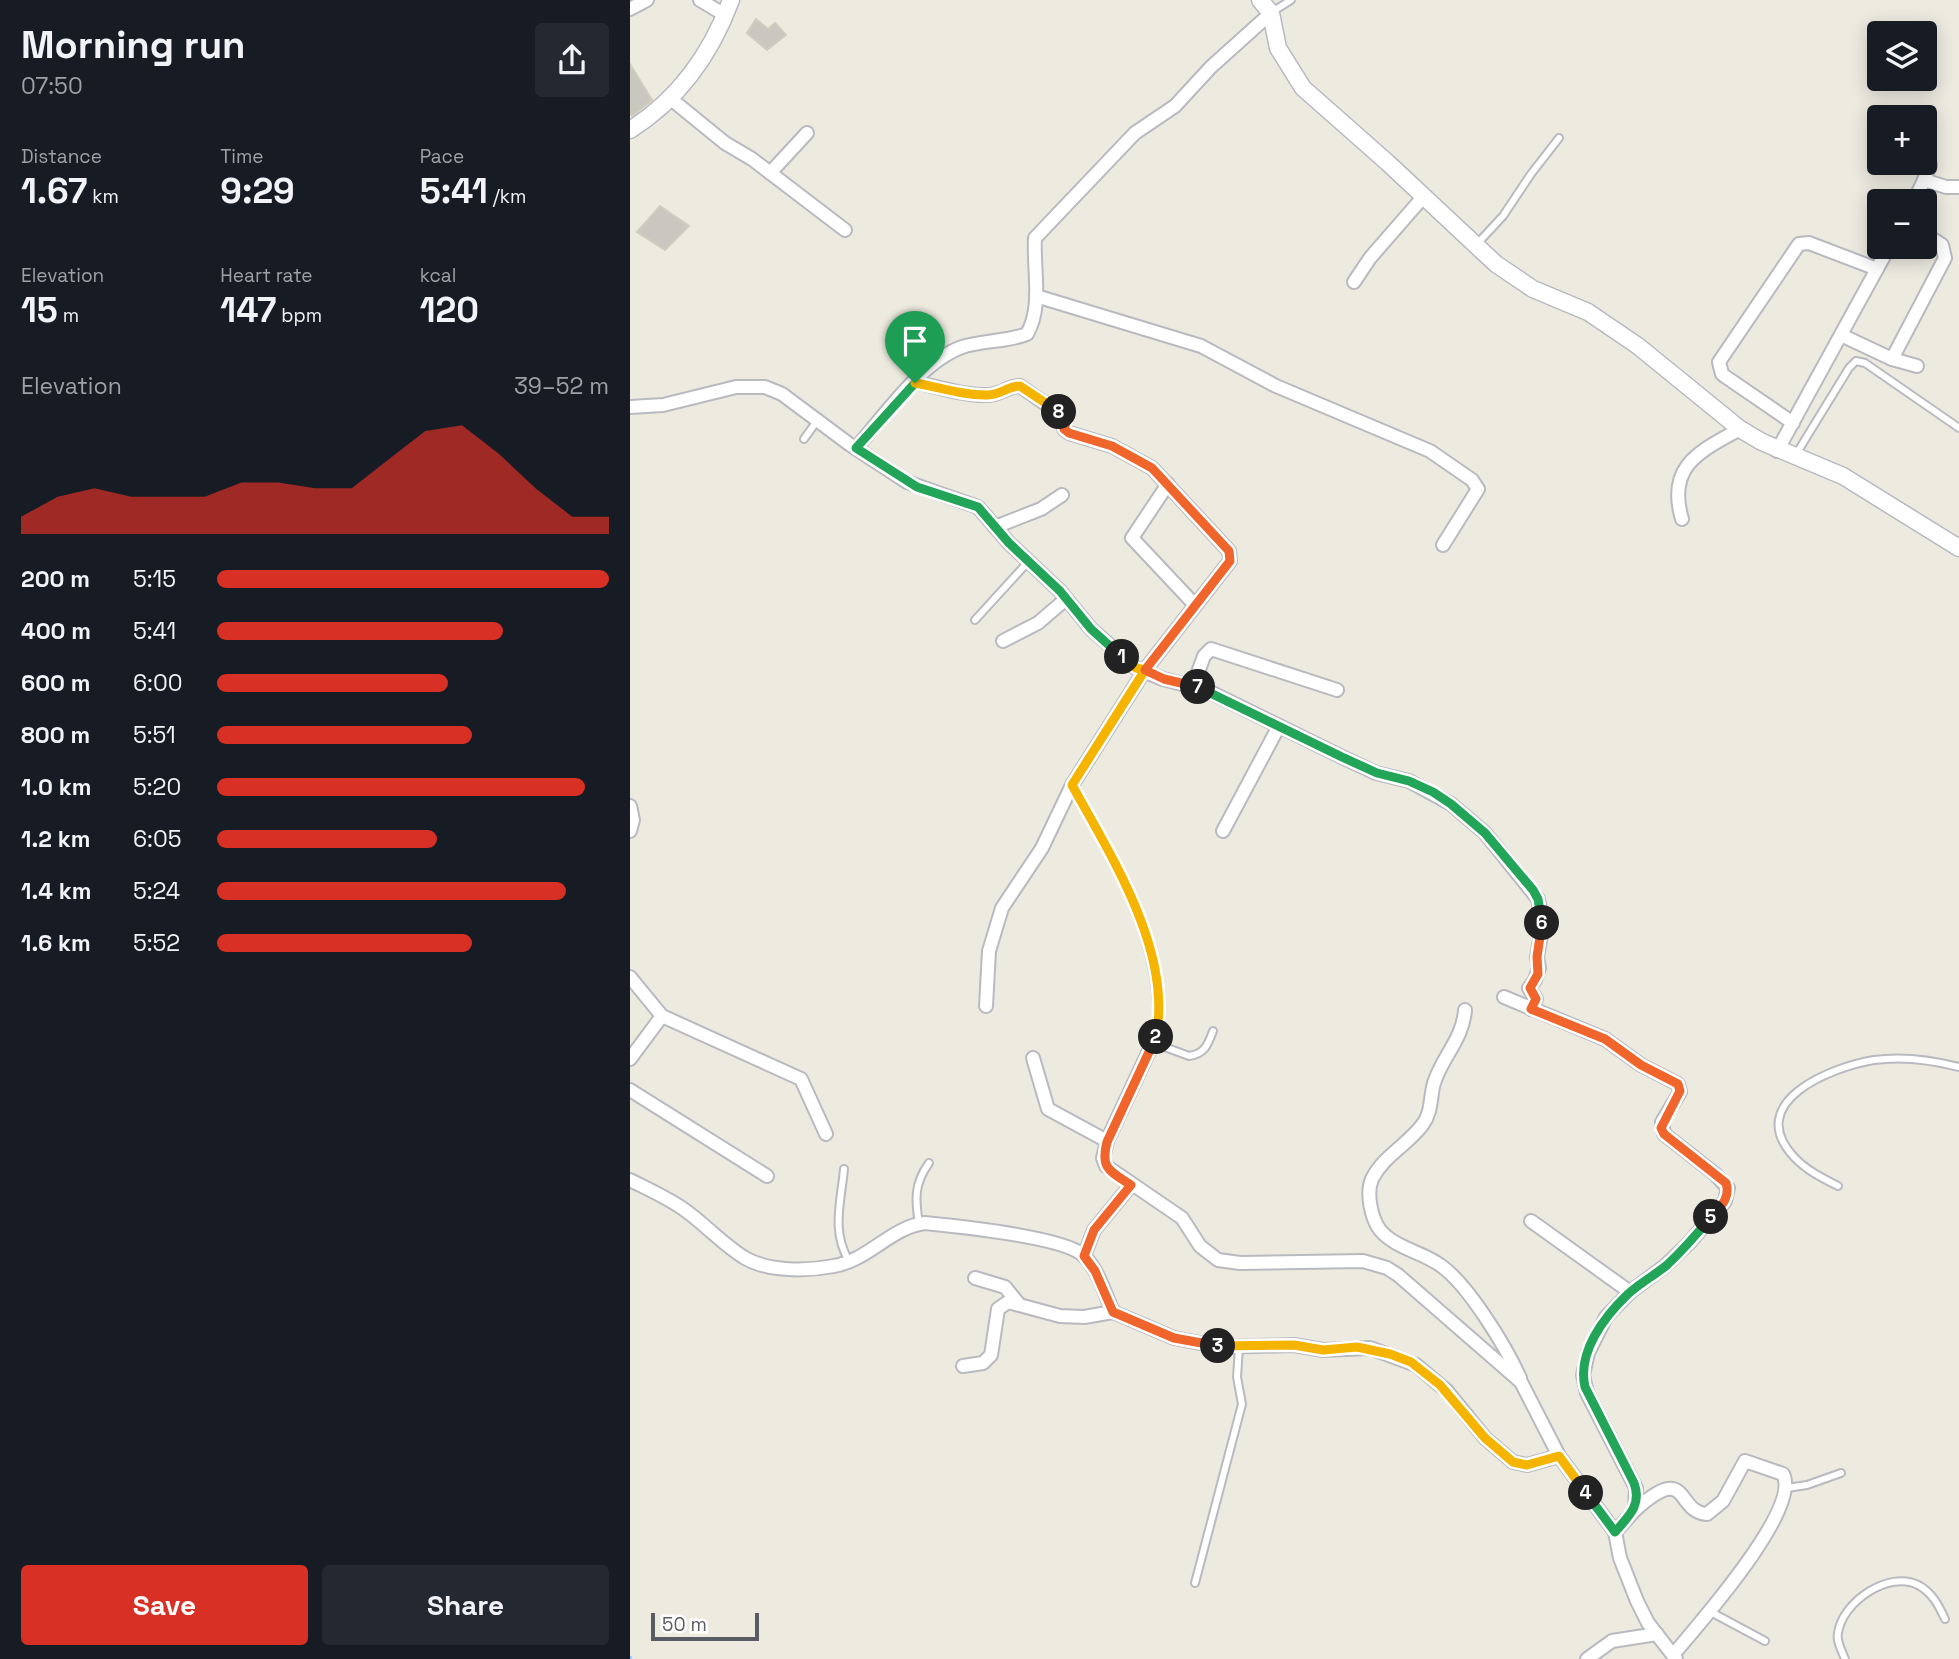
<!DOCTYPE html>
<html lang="en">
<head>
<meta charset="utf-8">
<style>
	body { margin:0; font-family:"Space Grotesk",sans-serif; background:#242831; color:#f1f3f6; height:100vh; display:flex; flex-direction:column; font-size:26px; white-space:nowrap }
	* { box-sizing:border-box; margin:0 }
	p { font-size:23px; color:#9ea1a6 }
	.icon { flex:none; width:38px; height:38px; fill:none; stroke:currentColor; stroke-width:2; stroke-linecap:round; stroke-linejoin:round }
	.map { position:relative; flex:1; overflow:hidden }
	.details { display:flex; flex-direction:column; background:#171b24; width:630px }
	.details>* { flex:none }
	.buttons { position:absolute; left:1237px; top:21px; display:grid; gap:14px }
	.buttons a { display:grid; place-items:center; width:70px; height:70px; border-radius:7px; background:#171b24; box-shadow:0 4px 18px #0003; font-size:35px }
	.scale { position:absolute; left:21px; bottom:18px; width:108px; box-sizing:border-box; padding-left:7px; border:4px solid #595c62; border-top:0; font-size:19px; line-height:24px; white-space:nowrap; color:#595c62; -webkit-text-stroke:5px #fff; paint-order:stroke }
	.pin { position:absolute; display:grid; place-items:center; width:60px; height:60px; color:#fff; margin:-72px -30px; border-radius:50% 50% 50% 0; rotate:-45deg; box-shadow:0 0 7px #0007 }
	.pin .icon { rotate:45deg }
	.km { position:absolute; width:35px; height:35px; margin:-18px; border-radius:50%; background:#222; color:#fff; font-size:19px; line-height:35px; text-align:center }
	.round { display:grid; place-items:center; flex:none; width:74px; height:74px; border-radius:7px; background:#242831 }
	.headline { display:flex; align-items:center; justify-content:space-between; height:119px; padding:0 21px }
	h1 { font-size:38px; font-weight:800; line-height:52px }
	.figures { display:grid; grid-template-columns:repeat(3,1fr); gap:10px; height:119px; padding:7px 21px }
	.figures div { display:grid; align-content:center }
	.figures b { font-size:35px; font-weight:800 }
	.figures small { font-size:19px; font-weight:400 }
	.figures p { font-size:19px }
	.chart { height:196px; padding:14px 21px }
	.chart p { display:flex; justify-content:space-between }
	.chart svg { width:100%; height:126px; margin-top:7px; fill:#d93025; opacity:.7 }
	.button { display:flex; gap:14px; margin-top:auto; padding:14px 21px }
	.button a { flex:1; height:80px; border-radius:7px; background:#d93025; color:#fff; font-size:28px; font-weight:800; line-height:80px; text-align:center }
	.button a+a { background:#242831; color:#f1f3f6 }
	ul { padding:0 21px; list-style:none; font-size:23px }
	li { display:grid; grid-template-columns:112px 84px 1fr; align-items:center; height:52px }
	li i { height:18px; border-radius:9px; background:#d93025 }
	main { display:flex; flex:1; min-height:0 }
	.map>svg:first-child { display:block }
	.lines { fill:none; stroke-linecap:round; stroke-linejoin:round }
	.stream { stroke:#9dcdff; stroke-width:4.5 }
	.building { fill:#c9c7bf; stroke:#d1cdbe; stroke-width:2 }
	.lane-casing { stroke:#b8bac0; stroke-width:10 }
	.street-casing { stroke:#b8bac0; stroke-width:16 }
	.secondary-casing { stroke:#b6b9c0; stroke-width:19 }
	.lane { stroke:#fff; stroke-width:6 }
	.street { stroke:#fff; stroke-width:12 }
	.secondary { stroke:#fff; stroke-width:16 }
	.split-1-casing { stroke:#fff; stroke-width:14 }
	.split-2-casing { stroke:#fff; stroke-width:14 }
	.split-3-casing { stroke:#fff; stroke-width:14 }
	.split-4-casing { stroke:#fff; stroke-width:14 }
	.split-5-casing { stroke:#fff; stroke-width:14 }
	.split-6-casing { stroke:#fff; stroke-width:14 }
	.split-7-casing { stroke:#fff; stroke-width:14 }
	.split-8-casing { stroke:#fff; stroke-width:14 }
	.split-9-casing { stroke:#fff; stroke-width:14 }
	.split-1 { stroke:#22a559; stroke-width:9 }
	.split-2 { stroke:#f5b400; stroke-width:9 }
	.split-3 { stroke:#f0652b; stroke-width:9 }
	.split-4 { stroke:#f5b400; stroke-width:9 }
	.split-5 { stroke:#22a559; stroke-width:9 }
	.split-6 { stroke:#f0652b; stroke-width:9 }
	.split-7 { stroke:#22a559; stroke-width:9 }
	.split-8 { stroke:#f0652b; stroke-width:9 }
	.split-9 { stroke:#f5b400; stroke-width:9 }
</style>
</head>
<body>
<main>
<section class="details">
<div class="headline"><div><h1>Morning run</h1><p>07:50</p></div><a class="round"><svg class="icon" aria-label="share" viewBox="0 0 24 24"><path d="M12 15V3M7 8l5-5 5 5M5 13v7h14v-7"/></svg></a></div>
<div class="figures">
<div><p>Distance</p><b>1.67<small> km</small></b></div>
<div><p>Time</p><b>9:29</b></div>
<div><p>Pace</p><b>5:41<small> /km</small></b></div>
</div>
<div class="figures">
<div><p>Elevation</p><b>15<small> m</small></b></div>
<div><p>Heart rate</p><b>147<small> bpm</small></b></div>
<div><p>kcal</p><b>120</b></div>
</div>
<div class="chart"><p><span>Elevation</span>39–52 m</p>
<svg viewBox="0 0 160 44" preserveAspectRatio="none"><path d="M0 44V38L10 31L20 28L30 31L40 31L50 31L60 26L70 26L80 28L90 28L100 18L110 8L120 6L130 16L140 28L150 38L160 38V44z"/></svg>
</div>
<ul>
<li><b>200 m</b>5:15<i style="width:100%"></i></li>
<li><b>400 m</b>5:41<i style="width:73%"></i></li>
<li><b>600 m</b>6:00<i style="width:59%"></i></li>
<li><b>800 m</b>5:51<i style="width:65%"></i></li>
<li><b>1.0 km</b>5:20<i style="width:94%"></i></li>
<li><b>1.2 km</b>6:05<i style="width:56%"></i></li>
<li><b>1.4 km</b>5:24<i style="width:89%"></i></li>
<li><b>1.6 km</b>5:52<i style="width:65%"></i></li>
</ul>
<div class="button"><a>Save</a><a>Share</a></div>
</section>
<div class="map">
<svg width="1329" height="1659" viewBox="0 0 1329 1659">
	<rect width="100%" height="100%" fill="#edebe0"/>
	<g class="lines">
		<path class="stream" d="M0 1658V1659"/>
	</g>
	<g class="building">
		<path d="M126 19 138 29 145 23 156 35 137 50 117 33Z"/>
		<path d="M0 64 22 100 2 116 0 113Z"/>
		<path d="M30 206 59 226 35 250 7 232Z"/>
	</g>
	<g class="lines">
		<defs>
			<g id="lane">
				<path d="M642 12 661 0"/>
				<path d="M847 244 873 216 901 174 929 138"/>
				<path d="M174 439 187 421"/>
				<path d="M1165 456 1219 368 1226 361 1235 363 1329 428"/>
				<path d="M345 620 398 562"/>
				<path d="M443 787C486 864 533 943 527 1034"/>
				<path d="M524 1043 559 1056C575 1054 578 1044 583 1031"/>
				<path d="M214 1169C211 1202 201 1231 219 1261"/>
				<path d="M1208 1186C1192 1178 1176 1170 1164 1157 1113 1102 1201 1067 1244 1060 1272 1056 1302 1060 1329 1067"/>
				<path d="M289 1224C285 1199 284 1184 299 1163"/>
				<path d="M1157 1488 1177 1485 1211 1473"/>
				<path d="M565 1583 612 1404 607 1377 609 1347"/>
				<path d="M1079 1611 1135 1641"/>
				<path d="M1215 1659C1212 1651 1206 1641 1208 1633 1212 1602 1259 1570 1288 1585 1302 1592 1309 1606 1315 1619"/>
			</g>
			<g id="street">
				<path d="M70 0 95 15"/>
				<path d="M0 9 17 0"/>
				<path d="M41 99 95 143 122 159 215 230"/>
				<path d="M140 173 177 133"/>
				<path d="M1294 180 1300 165"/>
				<path d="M1284 201 1294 180 1316 187H1329"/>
				<path d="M724 282 740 258 794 196"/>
				<path d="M406 296 571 346 646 386 800 451 842 480 848 489 813 545"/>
				<path d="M1211 335 1262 359 1287 366"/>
				<path d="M1262 359 1315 258 1312 245 1295 234"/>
				<path d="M285 382C308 387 335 396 358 395 370 395 378 386 390 386L433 416 434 429 439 433 482 446 522 468 599 551 600 561 515 670 442 785 412 848 372 908 359 951 356 1006"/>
				<path d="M0 407 33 405 106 387H135L152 394 219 444 277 482 348 507 379 543 430 591 461 629 506 668 533 679 576 690 712 757 746 773 779 781 821 804 855 833 908 899 913 924 907 957 909 968 905 980 899 988 906 999 901 1009"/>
				<path d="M1163 423 1096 377 1092 374 1089 362 1169 244 1179 243 1247 269"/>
				<path d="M226 448C255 415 291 362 332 347 353 340 376 342 397 334 413 306 403 270 405 238L505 133 545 106 581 67 641 13"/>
				<path d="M1147 451 1259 247"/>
				<path d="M538 484 502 538 564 604"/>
				<path d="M1052 519C1036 465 1071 451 1110 429"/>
				<path d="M365 527 411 509 432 495"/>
				<path d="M373 641 408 623 436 599"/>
				<path d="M563 686 574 656 581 649 707 690"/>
				<path d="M0 806 3 820 0 831"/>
				<path d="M593 831 649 726"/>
				<path d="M0 977 32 1016"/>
				<path d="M874 997 975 1039 1011 1065 1048 1084 1050 1092 1032 1122 1034 1134 1085 1174 1098 1188 1095 1201 1059 1243 1035 1266 1000 1292 976 1317 958 1353 953 1375 957 1393 1006 1488 1005 1510 985 1532"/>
				<path d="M835 1010C833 1039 812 1057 804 1083 800 1097 802 1112 793 1124 778 1145 754 1155 742 1179 736 1193 741 1218 750 1230 765 1248 792 1252 810 1265 838 1284 876 1347 890 1378"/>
				<path d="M527 1034 477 1141 473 1158 476 1166 552 1218 570 1246 588 1260 610 1263 733 1261 757 1268 768 1275 891 1382 929 1456 985 1532 990 1558 1007 1601 1018 1623 1046 1659"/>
				<path d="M403 1058 418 1109 477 1141"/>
				<path d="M0 1059 32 1016 171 1079 196 1134"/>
				<path d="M0 1090 137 1176"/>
				<path d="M0 1180C18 1189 36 1197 52 1208 74 1223 92 1244 115 1258 139 1272 178 1271 204 1266 239 1260 261 1227 295 1223 325 1226 433 1237 453 1255 468 1269 475 1294 483 1312"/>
				<path d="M901 1221 1000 1292"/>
				<path d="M454 1256 464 1230 501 1185"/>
				<path d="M345 1278 375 1287 388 1303"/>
				<path d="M333 1366 353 1363 361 1355 368 1309 378 1302 430 1316 454 1317 483 1312 544 1338 591 1347 664 1345 693 1350 740 1348 786 1365 817 1391 855 1438 883 1462 897 1465 929 1456"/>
				<path d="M1005 1510C1060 1461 1045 1512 1077 1514L1093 1501 1115 1461 1153 1474C1172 1509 1067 1626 1043 1655"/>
				<path d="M957 1659 982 1641 1027 1634"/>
			</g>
			<g id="secondary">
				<path d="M630 0 641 13 648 48 673 88 758 163 866 264 903 289 958 312 1008 346 1110 429 1132 442 1213 476 1329 548"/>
				<path d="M0 130C49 99 81 54 101 0"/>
			</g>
		</defs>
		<use href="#lane" class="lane-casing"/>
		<use href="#street" class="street-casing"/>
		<use href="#secondary" class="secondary-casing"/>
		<use href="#lane" class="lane"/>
		<use href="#street" class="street"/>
		<use href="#secondary" class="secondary"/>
	</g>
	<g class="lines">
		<defs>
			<path id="split-1" d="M285 383 226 448 287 487 348 507 379 543 430 591 461 629 492 657"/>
			<path id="split-2" d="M492 657 506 668 515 670 442 785C481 856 543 952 526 1037"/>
			<path id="split-3" d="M526 1037 477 1142C470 1169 480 1171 501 1185L464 1230 454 1256 465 1271 483 1312 544 1338 588 1346"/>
			<path id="split-4" d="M588 1346 664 1345 693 1350 727 1347 760 1354 781 1362 810 1385 855 1438 883 1462 897 1465 929 1456 956 1493"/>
			<path id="split-5" d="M956 1493 985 1532C999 1516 1012 1505 1004 1483L955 1387C947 1352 974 1317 998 1294 1010 1283 1025 1275 1037 1265 1053 1250 1067 1234 1081 1217"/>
			<path id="split-6" d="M912 923 907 957 908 974 900 988 906 999 901 1009 975 1039 1011 1065 1048 1084 1050 1091 1031 1128 1034 1134 1096 1183C1101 1198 1090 1207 1081 1217"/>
			<path id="split-7" d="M568 687 712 757 747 773 779 781 803 792 821 804 855 833 903 890 908 899 912 923"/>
			<path id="split-8" d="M429 412 436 422 434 429 439 433 482 446 522 468 599 551 600 561 515 670 534 679 568 687"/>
			<path id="split-9" d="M285 383C308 387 335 396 358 395 370 395 378 386 390 386L429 412"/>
		</defs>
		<use href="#split-1" class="split-1-casing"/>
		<use href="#split-2" class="split-2-casing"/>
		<use href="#split-3" class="split-3-casing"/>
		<use href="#split-4" class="split-4-casing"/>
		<use href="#split-5" class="split-5-casing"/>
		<use href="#split-6" class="split-6-casing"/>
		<use href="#split-7" class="split-7-casing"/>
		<use href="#split-8" class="split-8-casing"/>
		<use href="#split-9" class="split-9-casing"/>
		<use href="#split-1" class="split-1"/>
		<use href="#split-2" class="split-2"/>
		<use href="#split-3" class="split-3"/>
		<use href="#split-4" class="split-4"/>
		<use href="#split-5" class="split-5"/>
		<use href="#split-6" class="split-6"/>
		<use href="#split-7" class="split-7"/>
		<use href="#split-8" class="split-8"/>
		<use href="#split-9" class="split-9"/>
	</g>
</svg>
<div class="buttons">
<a><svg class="icon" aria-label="layers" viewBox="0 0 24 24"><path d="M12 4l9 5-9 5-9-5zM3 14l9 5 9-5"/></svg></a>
<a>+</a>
<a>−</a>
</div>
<div class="scale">50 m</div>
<div class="pin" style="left:285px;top:383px;background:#1e9e55"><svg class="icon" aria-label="arrive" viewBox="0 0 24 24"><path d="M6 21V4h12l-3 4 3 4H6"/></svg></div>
<b class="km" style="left:492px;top:657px">1</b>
<b class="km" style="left:526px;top:1037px">2</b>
<b class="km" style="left:588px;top:1346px">3</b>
<b class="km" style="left:956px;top:1493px">4</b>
<b class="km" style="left:1081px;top:1217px">5</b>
<b class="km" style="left:912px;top:923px">6</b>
<b class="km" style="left:568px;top:687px">7</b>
<b class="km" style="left:429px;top:412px">8</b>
</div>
</main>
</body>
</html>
